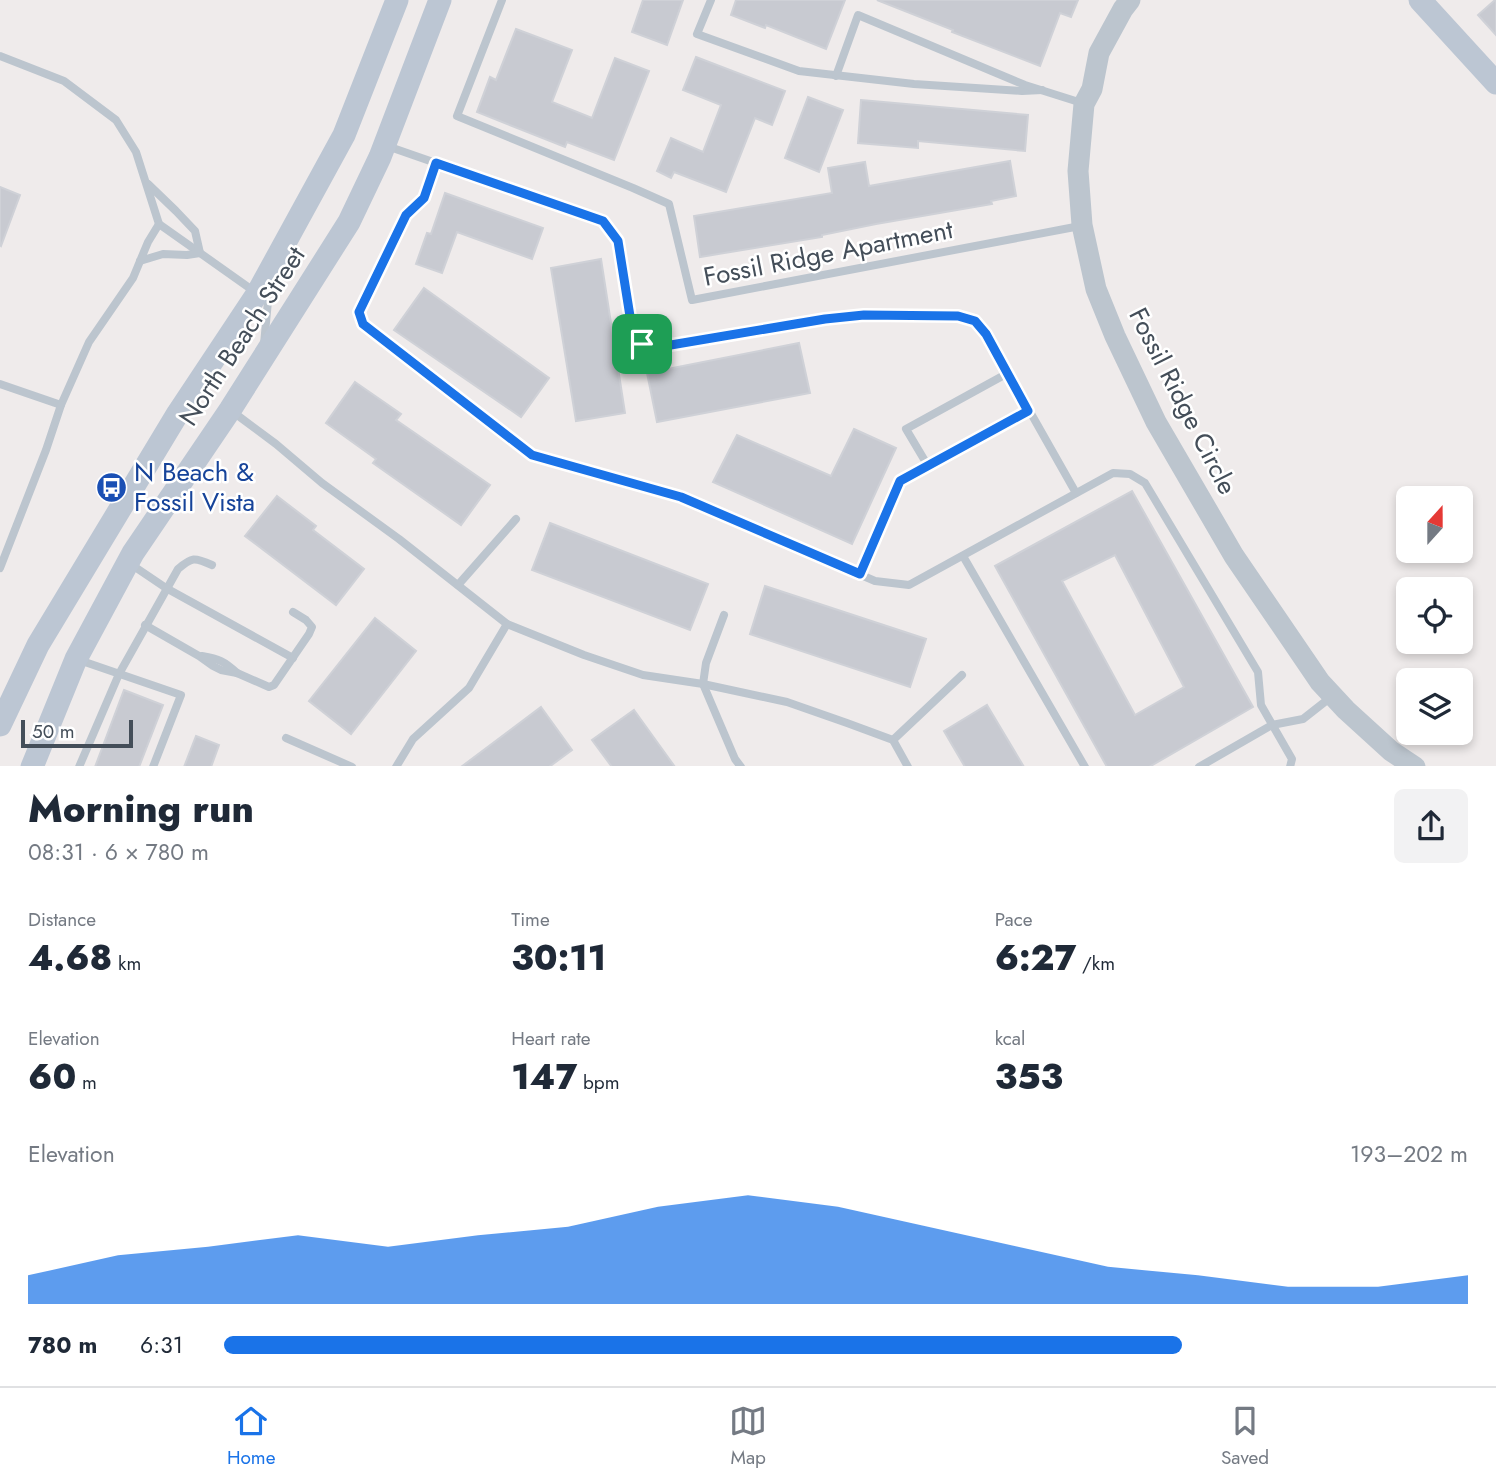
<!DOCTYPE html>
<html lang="en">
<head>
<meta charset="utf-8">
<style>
	body { margin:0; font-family:Jost,sans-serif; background:#f2f2f3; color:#1f2937; height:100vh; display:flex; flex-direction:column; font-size:26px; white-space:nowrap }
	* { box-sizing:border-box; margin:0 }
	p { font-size:23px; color:#747a83 }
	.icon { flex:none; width:38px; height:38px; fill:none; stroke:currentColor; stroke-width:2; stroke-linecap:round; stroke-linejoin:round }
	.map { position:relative; height:766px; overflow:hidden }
	.details { display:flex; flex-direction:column; background:#fff; flex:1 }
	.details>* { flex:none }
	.needle { width:46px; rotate:21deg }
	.controls { position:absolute; left:1396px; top:486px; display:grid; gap:14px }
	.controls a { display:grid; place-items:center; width:77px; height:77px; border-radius:10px; background:#fff; box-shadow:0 4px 10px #0003; font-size:35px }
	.scale { position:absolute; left:21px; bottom:18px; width:112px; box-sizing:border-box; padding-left:7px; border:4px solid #444e59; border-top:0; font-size:19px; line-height:24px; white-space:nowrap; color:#444e59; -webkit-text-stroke:5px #fff; paint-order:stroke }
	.pin { position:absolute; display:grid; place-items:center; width:60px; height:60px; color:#fff; margin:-30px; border-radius:14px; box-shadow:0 4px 10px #0006 }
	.round { display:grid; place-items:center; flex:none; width:74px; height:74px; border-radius:10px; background:#f2f2f3 }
	.headline { display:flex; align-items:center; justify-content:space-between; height:119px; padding:0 28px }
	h1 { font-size:38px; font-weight:800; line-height:52px }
	.stats { display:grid; grid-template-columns:repeat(3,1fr); gap:10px; height:119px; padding:7px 28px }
	.stats div { display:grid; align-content:center }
	.stats b { font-size:35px; font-weight:800 }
	.stats small { font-size:19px; font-weight:400 }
	.stats p { font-size:19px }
	.chart { height:196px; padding:14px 28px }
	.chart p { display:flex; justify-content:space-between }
	.chart svg { width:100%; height:126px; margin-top:7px; fill:#1a73e8; opacity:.7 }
	ul { padding:0 28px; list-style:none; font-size:23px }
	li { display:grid; grid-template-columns:112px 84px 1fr; align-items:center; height:52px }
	li i { height:18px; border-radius:9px; background:#1a73e8 }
	.menu { display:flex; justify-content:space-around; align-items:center; height:98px; border-top:2px solid #e0e1e3; background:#fff; font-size:19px; color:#747a83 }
	.menu a { display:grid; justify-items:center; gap:4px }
	.menu .on { color:#1a73e8 }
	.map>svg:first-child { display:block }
	.building { fill:#c8cad1; stroke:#cfd1d7; stroke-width:2; fill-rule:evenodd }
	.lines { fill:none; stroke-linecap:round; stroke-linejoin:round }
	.service { stroke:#bcc5ce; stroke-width:8 }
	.tertiary { stroke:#bcc5ce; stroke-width:21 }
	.secondary { stroke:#bcc6d3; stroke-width:23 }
	.route-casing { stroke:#fff; stroke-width:14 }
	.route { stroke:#1a73e8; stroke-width:9 }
	.labels { text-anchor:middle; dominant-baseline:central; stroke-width:5; stroke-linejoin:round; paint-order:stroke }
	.street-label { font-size:26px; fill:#444e59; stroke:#fff }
	.transit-label { font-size:26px; fill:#164399; stroke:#fff; text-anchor:start }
</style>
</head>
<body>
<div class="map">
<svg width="1496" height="767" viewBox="0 0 1496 767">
	<rect width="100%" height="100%" fill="#efebeb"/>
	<g class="building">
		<path d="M643 0H683L667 45 632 32Z"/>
		<path d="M736 0H845L826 49 766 25 765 28 731 15Z"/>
		<path d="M877 0H1078L1071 17 1060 13 1040 66 952 32 953 30Z"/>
		<path d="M1495 0H1496V35L1478 15Z"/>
		<path d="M516 29 572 50 552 102 592 118 615 58 649 71 614 160 567 142 565 147 477 112 490 77 496 80Z"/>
		<path d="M696 57 785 91 772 125 755 118 726 192 674 172 671 178 657 171 671 138 703 152 721 105 683 90Z"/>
		<path d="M808 97 843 110 819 172 785 158Z"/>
		<path d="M861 100 1028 115 1025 151 918 141V148L858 143Z"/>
		<path d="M1010 161 1016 196 991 201 992 204 876 224 822 235V237L700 257 694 216 832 193 828 168 865 162 869 186Z"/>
		<path d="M0 187 20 195 1 246 0 245Z"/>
		<path d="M445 193 543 228 532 259 457 232 442 273 416 264 427 233 431 234Z"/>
		<path d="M601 259 625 413 576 421 551 268Z"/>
		<path d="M424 288 549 378 521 417 394 330Z"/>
		<path d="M799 343 810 393 657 422 647 373Z"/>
		<path d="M355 382 401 414 396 420 490 485 461 525 373 463 376 459 326 423Z"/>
		<path d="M854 429 896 448 852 544 713 482 737 435 831 476Z"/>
		<path d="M1132 491 1253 707 1149 767H1107L995 566ZM1115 555 1184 687 1135 715 1062 581Z"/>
		<path d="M277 496 316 526 313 530 364 569 336 605 245 536Z"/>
		<path d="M550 523 708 584 690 630 532 570Z"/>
		<path d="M765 586 926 639 910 687 750 634Z"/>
		<path d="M375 618 416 651 351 734 309 701Z"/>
		<path d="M124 690 163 705 139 767H95Z"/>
		<path d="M987 705 1024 767H965L944 731Z"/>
		<path d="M541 707 572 750 549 767H461Z"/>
		<path d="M634 710 675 767H612L592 740Z"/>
		<path d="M196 736 219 745 211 767H184Z"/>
	</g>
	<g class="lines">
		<g class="service">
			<path d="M502 0 457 116 633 188 669 204 692 300 1080 226"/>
			<path d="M711 0 697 34 799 71 914 84 1022 91 1042 90"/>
			<path d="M0 56 64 81 116 120 136 152 159 224 268 301 264 344"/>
			<path d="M836 76 858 15 1025 85 1082 103"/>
			<path d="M387 146 603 221 618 241 633 335 641 344 653 348 825 319 865 315 958 316 975 321 986 334 1076 493"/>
			<path d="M436 163 424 198 406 215 359 312 363 325 532 455 681 497 875 581 909 585 1113 473 1130 474 1145 483 1258 672 1261 705 1292 759 1290 767"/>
			<path d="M140 261 163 254 187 255 200 253 195 231 176 211 148 184"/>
			<path d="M0 384 61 405 89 342 133 278 148 242 159 224"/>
			<path d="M233 412 276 444 322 483 399 539 507 624 584 655 643 675 703 684 787 702 847 723 893 740 908 767"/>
			<path d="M928 466 906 429 1008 373"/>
			<path d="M963 556 1085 767"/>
			<path d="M129 563 166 588 293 658"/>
			<path d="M0 568 46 450 61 405"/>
			<path d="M860 574 900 481 1028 411"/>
			<path d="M458 585 516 519"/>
			<path d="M724 615 706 663 703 684 735 759 741 767"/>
			<path d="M145 625 199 656 213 666 221 670 237 673 269 687 274 685 309 634 312 627 306 620 293 612"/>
			<path d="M202 656C219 659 224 661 237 673"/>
			<path d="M79 660 181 695 153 767"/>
			<path d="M286 738 352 767"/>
			<path d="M893 740 962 675"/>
			<path d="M79 767 119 674 178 569C192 557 194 557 212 565"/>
			<path d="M396 767 413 739 469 688 507 624"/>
			<path d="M1199 767 1272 725 1303 719 1331 697"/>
		</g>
		<path class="tertiary" d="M1130 0 1123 9 1099 53 1092 89 1084 104 1078 171 1082 225 1096 289 1115 336 1156 422 1234 556 1320 682 1346 710 1391 751 1415 767"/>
		<g class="secondary">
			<path d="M1420 0 1496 83"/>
			<path d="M0 725 38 645 178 413 257 294 344 135 397 0"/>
			<path d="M32 767 76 659 133 553 230 410 349 222 380 157 440 0"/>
		</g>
	</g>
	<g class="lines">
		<defs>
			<path id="route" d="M436 163 603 221 618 241 633 335 642 344 653 348 825 319 864 315 958 316 975 321 986 334 1028 411 900 481 860 574 681 497 532 455 363 324 359 312 406 215 424 198Z"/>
		</defs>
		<use href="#route" class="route-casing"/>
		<use href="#route" class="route"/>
	</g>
	<defs>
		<symbol id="bus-disc" viewBox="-11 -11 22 22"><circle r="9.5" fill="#1a4fb4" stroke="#fff"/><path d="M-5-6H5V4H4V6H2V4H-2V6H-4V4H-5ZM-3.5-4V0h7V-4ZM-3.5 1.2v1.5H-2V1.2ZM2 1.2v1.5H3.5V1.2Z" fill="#fff"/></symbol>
	</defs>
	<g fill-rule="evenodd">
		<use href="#bus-disc" x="94" y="470" width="35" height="35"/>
	</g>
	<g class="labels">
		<g class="street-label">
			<text transform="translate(828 253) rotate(-11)">Fossil Ridge Apartment</text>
			<text transform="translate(242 336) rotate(-57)">North Beach Street</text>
			<text transform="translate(1183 401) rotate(63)">Fossil Ridge Circle</text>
		</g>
		<g class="transit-label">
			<text x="134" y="472">N Beach &amp;<tspan x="134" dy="30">Fossil Vista</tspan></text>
		</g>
	</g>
</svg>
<div class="controls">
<a><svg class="needle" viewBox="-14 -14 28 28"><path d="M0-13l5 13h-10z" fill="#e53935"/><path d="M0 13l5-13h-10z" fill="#747a83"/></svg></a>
<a><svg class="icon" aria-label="locate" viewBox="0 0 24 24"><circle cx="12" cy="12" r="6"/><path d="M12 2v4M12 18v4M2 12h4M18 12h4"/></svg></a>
<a><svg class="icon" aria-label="layers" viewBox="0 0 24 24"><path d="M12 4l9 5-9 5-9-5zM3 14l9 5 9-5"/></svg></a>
</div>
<div class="scale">50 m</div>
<div class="pin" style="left:642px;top:344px;background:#1e9e55"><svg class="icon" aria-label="arrive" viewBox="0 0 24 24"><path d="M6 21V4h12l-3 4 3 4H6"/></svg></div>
</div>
<section class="details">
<div class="headline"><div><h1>Morning run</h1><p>08:31 · 6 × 780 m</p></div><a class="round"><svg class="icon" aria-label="share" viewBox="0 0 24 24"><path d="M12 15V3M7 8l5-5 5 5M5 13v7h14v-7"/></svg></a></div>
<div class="stats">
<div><p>Distance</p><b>4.68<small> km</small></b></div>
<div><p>Time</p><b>30:11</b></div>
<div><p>Pace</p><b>6:27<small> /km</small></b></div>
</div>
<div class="stats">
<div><p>Elevation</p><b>60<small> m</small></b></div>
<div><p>Heart rate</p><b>147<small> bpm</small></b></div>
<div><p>kcal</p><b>353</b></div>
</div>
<div class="chart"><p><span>Elevation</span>193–202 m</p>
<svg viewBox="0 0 160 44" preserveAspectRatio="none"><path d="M0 44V34L10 27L20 24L30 20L40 24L50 20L60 17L70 10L80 6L90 10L100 17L110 24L120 31L130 34L140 38L150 38L160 34V44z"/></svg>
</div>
<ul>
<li><b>780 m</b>6:31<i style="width:77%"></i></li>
</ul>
</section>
<nav class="menu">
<a class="on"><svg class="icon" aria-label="home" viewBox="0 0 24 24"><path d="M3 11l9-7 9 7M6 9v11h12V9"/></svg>Home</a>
<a><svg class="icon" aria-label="map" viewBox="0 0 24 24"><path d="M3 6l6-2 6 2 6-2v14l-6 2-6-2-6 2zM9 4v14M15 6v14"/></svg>Map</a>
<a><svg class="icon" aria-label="saved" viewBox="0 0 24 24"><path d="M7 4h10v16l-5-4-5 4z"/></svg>Saved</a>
</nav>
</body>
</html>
